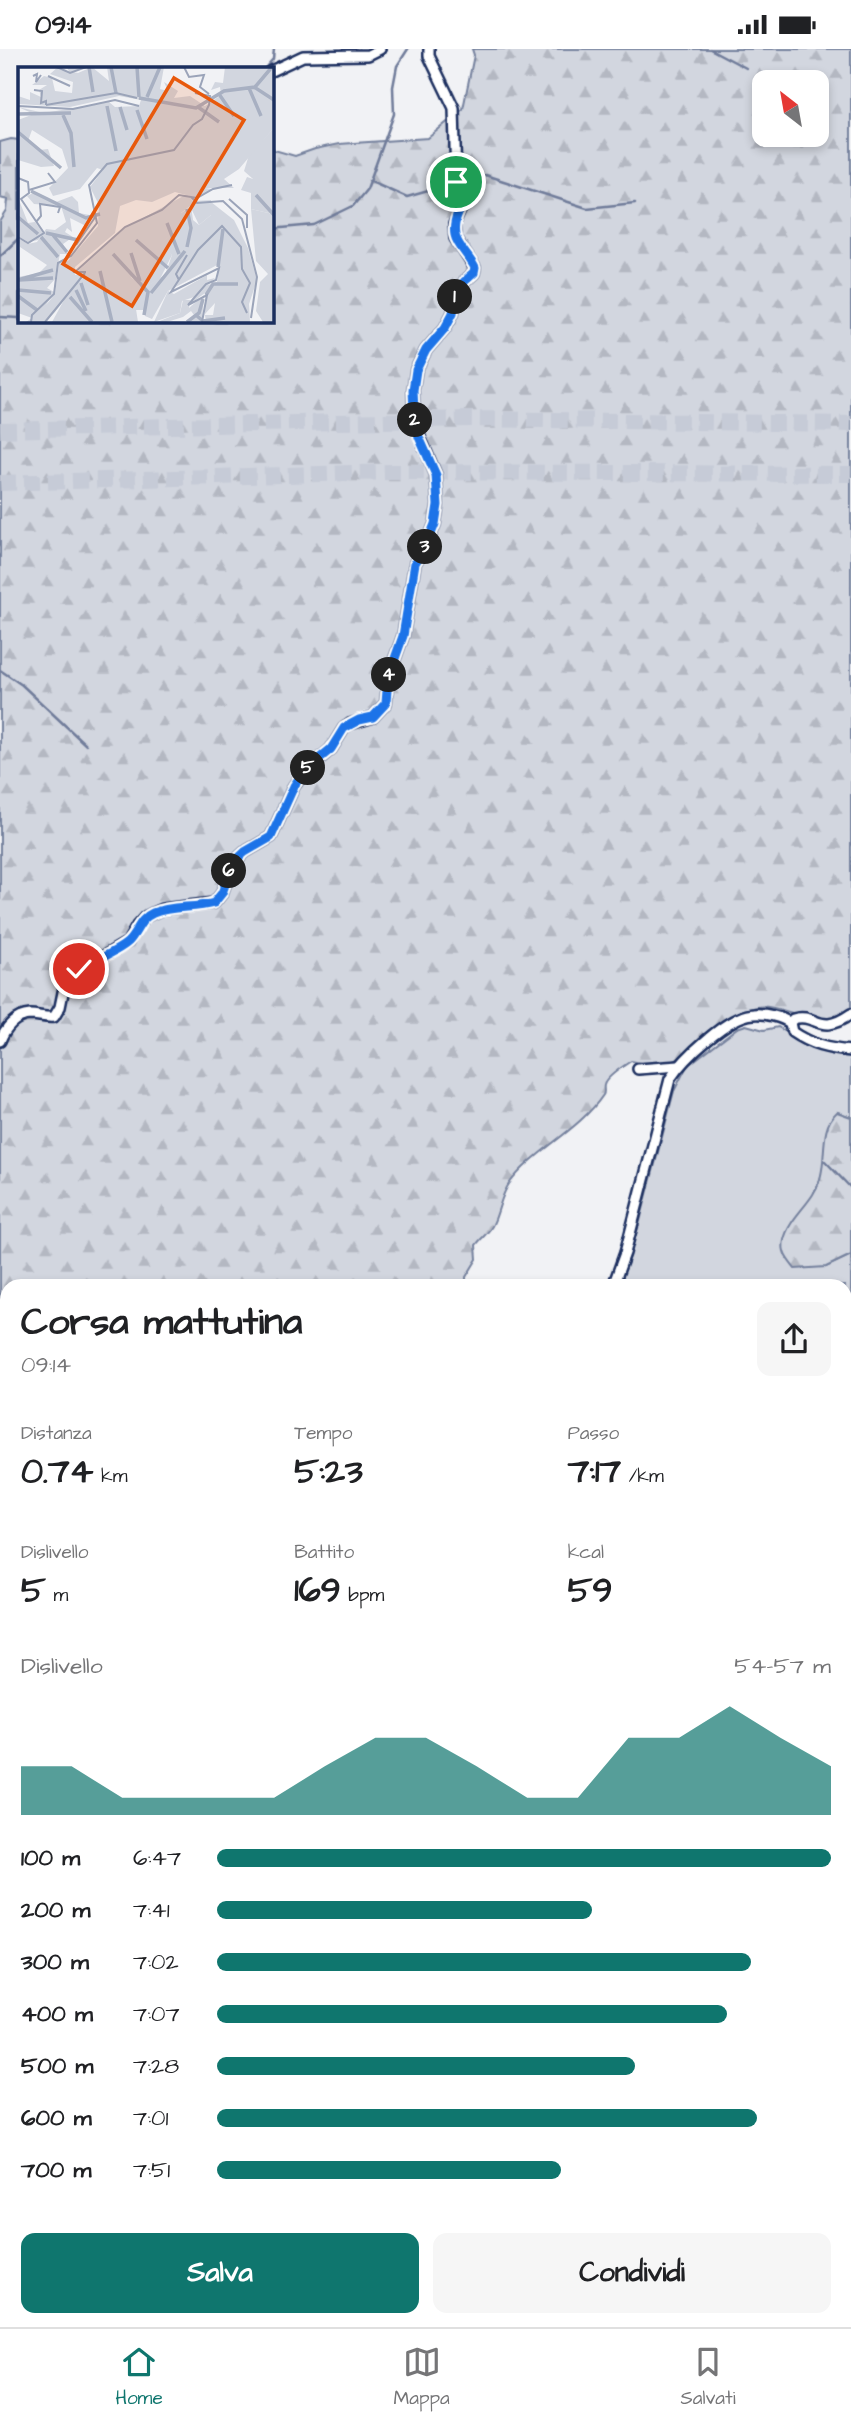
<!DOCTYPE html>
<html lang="it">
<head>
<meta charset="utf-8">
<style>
	body { margin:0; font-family:"Architects Daughter",sans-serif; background:#f6f6f6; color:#202124; height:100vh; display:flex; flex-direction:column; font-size:26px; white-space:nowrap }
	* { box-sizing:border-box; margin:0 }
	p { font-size:23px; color:#757577 }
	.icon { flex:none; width:38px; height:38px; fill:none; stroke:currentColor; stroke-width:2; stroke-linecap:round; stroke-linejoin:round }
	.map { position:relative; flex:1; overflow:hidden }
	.sheet { position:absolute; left:0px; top:1230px; width:852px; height:1048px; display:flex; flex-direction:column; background:#fff; border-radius:21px 21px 0 0; box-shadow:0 4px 10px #0003 }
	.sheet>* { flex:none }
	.needle { width:46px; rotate:329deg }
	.buttons { position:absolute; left:752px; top:21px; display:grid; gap:14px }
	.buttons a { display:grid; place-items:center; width:77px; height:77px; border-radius:14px; background:#fff; box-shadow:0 4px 10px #0003; font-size:35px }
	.pin { position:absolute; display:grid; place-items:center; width:60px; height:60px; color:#fff; margin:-30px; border:4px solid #fff; border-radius:50%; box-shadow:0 2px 7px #0007 }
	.km { position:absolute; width:35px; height:35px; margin:-18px; border-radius:50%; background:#222; color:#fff; font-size:19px; line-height:35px; text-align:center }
	.round { display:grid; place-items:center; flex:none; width:74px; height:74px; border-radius:14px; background:#f6f6f6 }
	.summary { display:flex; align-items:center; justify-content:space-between; height:119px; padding:0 21px }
	h1 { font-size:38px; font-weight:700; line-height:52px }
	.metrics { display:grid; grid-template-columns:repeat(3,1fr); gap:10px; height:119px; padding:7px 21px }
	.metrics div { display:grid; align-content:center }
	.metrics b { font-size:35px; font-weight:700 }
	.metrics small { font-size:19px; font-weight:400 }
	.metrics p { font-size:19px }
	.chart { height:196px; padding:14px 21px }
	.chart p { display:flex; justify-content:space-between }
	.chart svg { width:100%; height:126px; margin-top:7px; fill:#0f766e; opacity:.7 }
	.primary-button { display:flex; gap:14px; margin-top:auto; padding:14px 21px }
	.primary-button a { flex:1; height:80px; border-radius:14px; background:#0f766e; color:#fff; font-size:28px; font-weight:700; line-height:80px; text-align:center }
	.primary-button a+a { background:#f6f6f6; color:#202124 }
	ul { padding:0 21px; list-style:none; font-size:23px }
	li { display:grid; grid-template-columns:112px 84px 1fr; align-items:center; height:52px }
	li i { height:18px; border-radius:9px; background:#0f766e }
	.status { display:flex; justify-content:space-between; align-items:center; height:49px; padding:0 35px; background:#fff; direction:ltr }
	.status svg { height:19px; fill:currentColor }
	.menu { display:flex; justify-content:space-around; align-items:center; height:98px; border-top:2px solid #e0e0e0; background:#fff; font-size:19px; color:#757577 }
	.menu a { display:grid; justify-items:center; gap:4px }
	.menu .current { color:#0f766e }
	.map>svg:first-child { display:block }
	.grass { fill:#d2d6df; stroke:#76829e; stroke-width:2 }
	.forest { fill:url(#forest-firs); stroke:#76829e; stroke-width:2; fill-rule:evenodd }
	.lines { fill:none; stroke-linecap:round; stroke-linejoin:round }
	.stream { stroke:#707c9a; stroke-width:2.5 }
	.motorway-tunnel { stroke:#c6cbd7; stroke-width:16; stroke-dasharray:16 8; stroke-linecap:butt }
	.pedestrian-casing { stroke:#1b2f5e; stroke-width:12 }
	.minor-casing { stroke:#1b2f5e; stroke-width:14 }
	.pedestrian { stroke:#fff; stroke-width:7 }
	.minor { stroke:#fff; stroke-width:9 }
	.route-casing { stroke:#fff; stroke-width:14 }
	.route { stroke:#1a73e8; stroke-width:9 }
	.inset-river { fill:none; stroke:#a8b0c2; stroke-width:3.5 }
	.inset-road { fill:none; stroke:#9ba4b9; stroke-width:2 }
	.view { fill:#e8590c; fill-opacity:0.15; stroke:#e8590c; stroke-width:3.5 }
	.inset-edge { fill:none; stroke:#1b2f5e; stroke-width:3.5 }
</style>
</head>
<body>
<div class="status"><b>09:14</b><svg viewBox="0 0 49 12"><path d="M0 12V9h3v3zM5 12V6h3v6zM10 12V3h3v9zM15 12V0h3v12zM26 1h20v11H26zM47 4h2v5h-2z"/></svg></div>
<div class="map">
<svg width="851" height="2278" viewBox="0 0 851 2278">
	<defs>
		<pattern id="forest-firs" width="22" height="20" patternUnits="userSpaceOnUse" patternTransform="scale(1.75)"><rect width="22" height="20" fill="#d2d6df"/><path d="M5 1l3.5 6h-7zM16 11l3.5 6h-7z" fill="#b4b8c2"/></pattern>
	</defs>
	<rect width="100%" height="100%" fill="#f1f2f5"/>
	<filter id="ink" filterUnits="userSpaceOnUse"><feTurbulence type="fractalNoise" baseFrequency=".0143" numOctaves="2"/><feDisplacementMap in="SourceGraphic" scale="14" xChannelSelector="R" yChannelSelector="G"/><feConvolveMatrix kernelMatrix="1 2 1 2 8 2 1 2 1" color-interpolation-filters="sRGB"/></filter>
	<g filter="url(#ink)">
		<g class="grass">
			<path d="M746 976 764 981 778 978C801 992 823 1008 851 1007V1068L838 1063 820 1131 814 1144 826 1218 851 1206V1334L845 1346V1237H619L639 1176 674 1042 687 1017 737 979Z"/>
			<path d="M845 1601H851V2041L846 2043Z"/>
			<path d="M845 2195 851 2199V2278H258L259 2272H845Z"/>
		</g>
		<g class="forest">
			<path d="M472 0H851V963C844 966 833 972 826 972 807 972 770 952 753 959 736 966 718 979 703 990 692 998 681 1011 668 1015 655 1018 642 1014 631 1012 625 1016 606 1028 604 1036 603 1039 605 1043 603 1046 579 1082 534 1101 509 1135 501 1146 499 1163 493 1175 490 1183 481 1189 476 1196L477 1210 466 1228V1237H7V1553L0 1548V173L7 162 8 150 0 148V93L11 90 19 91V271H271V96L274 101 295 107 315 100 339 95 428 89 463 60 474 6ZM765 33H817V86H765Z"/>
			<path d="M837 1063 851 1068V1206L826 1218 795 1220C788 1211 781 1204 784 1191 789 1168 814 1153 820 1130 827 1108 819 1079 837 1063Z"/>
			<path d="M851 1334V1601H845V1346Z"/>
			<path d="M7 1675V1812L6 1814 0 1811V1678Z"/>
			<path d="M851 2041V2199L845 2195V2042Z"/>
			<path d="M0 2227 7 2231V2272H140L143 2278H0Z"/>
		</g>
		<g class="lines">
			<g class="stream">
				<path d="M710 0 746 19"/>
				<path d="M265 19 273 10 274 0"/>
				<path d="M369 131 407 148 453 135"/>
				<path d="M459 133 485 126 587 159 635 154"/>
				<path d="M271 180 314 176 353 157 367 140 394 65 393 38 397 17 408 0"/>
				<path d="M0 207 19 189"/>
				<path d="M0 268 19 269"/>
				<path d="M53 271H82"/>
				<path d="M0 621 22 636 86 696"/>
				<path d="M825 1112 851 1139"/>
				<path d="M845 1422 851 1424"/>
				<path d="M0 1695 7 1686"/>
				<path d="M845 1711 851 1712"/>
				<path d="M845 1792 851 1795"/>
				<path d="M0 1986H7"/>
				<path d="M845 2029 851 2031"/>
				<path d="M525 2272 533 2278"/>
			</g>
			<g class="motorway-tunnel">
				<path d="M0 381 469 370 851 375"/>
				<path d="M0 434 391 423 851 425"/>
			</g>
			<defs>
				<g id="pedestrian">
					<path d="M7 2050 2 2064 7 2123"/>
					<path d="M0 2157 7 2135"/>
				</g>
				<g id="minor">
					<path d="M271 22 303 7 368 6 380 0"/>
					<path d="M790 974 792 983C811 996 828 1000 851 1002"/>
					<path d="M790 974 793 970C817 963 818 988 851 965"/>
					<path d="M0 992C5 979 15 967 30 966 38 966 45 969 54 968L60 958 66 929 128 893 137 877 145 868 153 864 162 860 214 854 222 844 233 814 245 803 271 788 294 737 305 722 331 700 344 679 350 675 373 668 386 654 388 629 403 587 415 514 426 497 435 475 438 456 436 426 420 388 414 363 413 341 416 321 426 301 445 279 453 264 457 239 474 224 475 219 455 189 454 175 463 155V144L456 133 454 59 429 7V0"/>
					<path d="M638 1020 679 1017"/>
					<path d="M613 1237 625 1204 670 1030C683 1010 728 966 754 965 765 964 782 968 790 974"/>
					<path d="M0 1601 7 1610"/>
					<path d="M0 2210 7 2200"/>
					<path d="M150 2272 152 2278"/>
					<path d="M221 2278 224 2272"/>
					<path d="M252 2278V2272"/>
				</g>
			</defs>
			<use href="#pedestrian" class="pedestrian-casing"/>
			<use href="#minor" class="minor-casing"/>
			<use href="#pedestrian" class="pedestrian"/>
			<use href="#minor" class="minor"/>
		</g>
	</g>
	<g class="lines" filter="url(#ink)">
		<defs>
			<path id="route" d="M79 920C92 913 117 903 128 893 138 883 139 870 153 864 172 856 194 860 214 854L222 844 233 814 245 803 271 788 294 737 304 722 331 700 344 679 359 671 373 668 386 654 388 629 403 587 415 514 426 497 435 475 438 456 436 426 419 388 414 363 413 341 416 321 426 301 445 279 453 264 457 239 474 224 475 219C470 208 457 197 455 186 451 163 472 157 456 133"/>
		</defs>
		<use href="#route" class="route-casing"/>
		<use href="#route" class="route"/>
	</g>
	<g transform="translate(18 18)">
		<rect width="256" height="256" fill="#f1f2f5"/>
		<path d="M255 62V147L233 142V126L223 123 229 110 235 112 226 104 231 88ZM169 127 175 134 193 133V148L181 158 172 139 163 146 169 154 144 176 154 188 142 212 127 220 113 210 120 255H34L51 224 65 211 60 204 107 161ZM189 208V213L197 211 179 229 164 234 162 246 136 255 150 224 156 227Z" fill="#d2d6df"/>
		<path d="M40 0 52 7 49 0H67L55 5 60 6 74 0 91 14 89 0H146L142 22 150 24 146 15 160 24 156 31 172 29 187 39 203 28 202 20 193 23 197 15 205 16 207 0H255V62L221 102 206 112 216 121H187L194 122 179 131 157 125 134 135 118 133 102 139 97 166 57 200V208L66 207 37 245 27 255H8L14 251 0 246V210L21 206 29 198 2 180 0 171 10 177 19 175 28 162 37 163 48 155 43 139 16 137 9 129 17 125 38 135 54 129 60 135 61 146 77 149 68 159 52 151 54 165 49 161 47 165 55 170 45 177 50 187H42L37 212 29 221 36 225 28 238 37 227 41 196 50 194 80 159 81 138 72 120 85 103 79 101 62 122 35 129 31 121 50 101 44 82 14 63 10 74 21 83 30 82 36 99 23 100 0 93V53L16 47 0 40 26 46 91 35 97 40 121 39 123 33 101 29 52 40 0 37V29L12 33V25L23 30 21 23 29 18H14L26 9 34 11 37 24 54 26 55 15 32 7ZM1 133 10 156 17 155 25 166 20 173 10 175 0 169ZM193 135 216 153 230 181 239 213 231 237 232 255H188L187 248H195L197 236 187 247V226L172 237 187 219 199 215 201 197 150 224 134 252 127 249 125 243H118L111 209 127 220 147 208 154 188 142 177 169 154 162 147 173 139 175 153 181 158 193 148ZM233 142 255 147V255H245L238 244 242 215 250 207 238 194ZM186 228 184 255H169L176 248 173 244 165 250 149 255H139L162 246 165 233H172L171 241Z" fill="#d2d6df"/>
		<path class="inset-river" d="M71 0 75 25M93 0 98 26M119 0 121 30M236 20 256 33M231 21 243 49M201 27 216 49M129 30 142 0M121 31 178 41 206 24 237 20 254 0M89 39 98 84M102 40 109 63M180 40 201 55M119 43 129 72M0 47 53 46M45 48 53 66 56 100M0 65 43 101M13 124 68 151 82 147M238 128 256 148M0 150 20 167M149 156 161 187M28 166 60 173M34 167 49 185M23 170 40 190M118 173 150 201M169 180 173 161 169 142M113 186 122 214M95 187 130 225 126 248M200 200 205 162M82 204 94 255M0 213 35 203M1 213 35 211M63 216 70 238M0 223 33 226M58 223 68 244M133 226 167 184M188 228 195 217H220M0 229 19 243M52 230 74 255M179 249 185 254 207 251M169 255 181 246 185 232"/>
		<path class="inset-road" d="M39 0 52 6 68 0M166 0 171 10 186 8 182 20 191 27M15 9 19 7 18 15 23 8M30 9 52 19M16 23 24 24 23 36 28 34V38M28 38 98 26 119 31M0 39 55 42 97 33 121 39M0 111 10 115 11 126 3 132 26 166 10 176 0 170M11 123 37 115 30 106M173 130 179 136 205 134 224 152 239 210 233 251M211 132 229 148V161M18 155 23 149 22 137 42 140 40 146M58 178 78 149M68 205H57L107 160 144 143 161 128 179 131 195 122 214 118M161 213 158 207 169 188M13 255 14 248 36 227 40 196 53 189 79 156 71 118 89 97 156 83 175 58 184 52 191 38 192 29 177 26M27 255 67 206M184 255 189 228 170 238 188 217 198 213 201 201 153 225 180 183 204 159 223 180 224 202 232 216 224 235 229 246"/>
		<path class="view" d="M156 11 226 53 114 239 45 197Z"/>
		<rect width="256" height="256" class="inset-edge"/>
	</g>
</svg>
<div class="buttons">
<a><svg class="needle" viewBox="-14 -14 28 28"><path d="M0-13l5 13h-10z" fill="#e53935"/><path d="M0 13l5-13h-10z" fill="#757577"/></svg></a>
</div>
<div class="pin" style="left:456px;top:133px;background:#1e9e55"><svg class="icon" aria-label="arrive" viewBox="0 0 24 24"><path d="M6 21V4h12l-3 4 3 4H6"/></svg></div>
<div class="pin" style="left:79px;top:920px;background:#d93025"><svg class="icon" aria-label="check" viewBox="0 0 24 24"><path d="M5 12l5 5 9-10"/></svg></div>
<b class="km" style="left:455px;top:248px">1</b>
<b class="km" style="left:415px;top:371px">2</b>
<b class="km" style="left:425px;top:498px">3</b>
<b class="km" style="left:389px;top:626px">4</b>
<b class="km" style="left:308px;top:719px">5</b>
<b class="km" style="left:229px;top:822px">6</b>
<section class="sheet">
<div class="summary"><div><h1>Corsa mattutina</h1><p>09:14</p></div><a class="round"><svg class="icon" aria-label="share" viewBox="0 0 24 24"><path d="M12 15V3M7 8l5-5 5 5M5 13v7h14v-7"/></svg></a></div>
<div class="metrics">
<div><p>Distanza</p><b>0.74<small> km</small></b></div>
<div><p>Tempo</p><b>5:23</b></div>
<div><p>Passo</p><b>7:17<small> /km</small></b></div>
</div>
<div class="metrics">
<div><p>Dislivello</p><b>5<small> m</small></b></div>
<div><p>Battito</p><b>169<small> bpm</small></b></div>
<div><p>kcal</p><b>59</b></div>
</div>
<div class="chart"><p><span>Dislivello</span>54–57 m</p>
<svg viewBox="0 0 160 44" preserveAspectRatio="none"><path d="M0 44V27L10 27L20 38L30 38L40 38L50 38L60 27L70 17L80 17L90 27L100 38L110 38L120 17L130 17L140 6L150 17L160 27V44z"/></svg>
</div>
<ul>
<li><b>100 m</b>6:47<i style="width:100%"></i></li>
<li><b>200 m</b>7:41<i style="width:61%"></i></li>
<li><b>300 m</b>7:02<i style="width:87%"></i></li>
<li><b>400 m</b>7:07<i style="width:83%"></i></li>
<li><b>500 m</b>7:28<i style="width:68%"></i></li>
<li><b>600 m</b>7:01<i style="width:88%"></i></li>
<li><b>700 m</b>7:51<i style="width:56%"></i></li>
</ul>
<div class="primary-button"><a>Salva</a><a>Condividi</a></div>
</section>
</div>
<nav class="menu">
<a class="current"><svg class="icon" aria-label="home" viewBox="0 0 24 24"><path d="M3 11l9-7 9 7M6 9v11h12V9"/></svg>Home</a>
<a><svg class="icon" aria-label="map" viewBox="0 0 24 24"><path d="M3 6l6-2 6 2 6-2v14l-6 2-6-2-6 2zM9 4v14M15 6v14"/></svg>Mappa</a>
<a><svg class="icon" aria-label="saved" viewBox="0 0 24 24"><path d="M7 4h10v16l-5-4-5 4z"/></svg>Salvati</a>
</nav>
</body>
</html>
